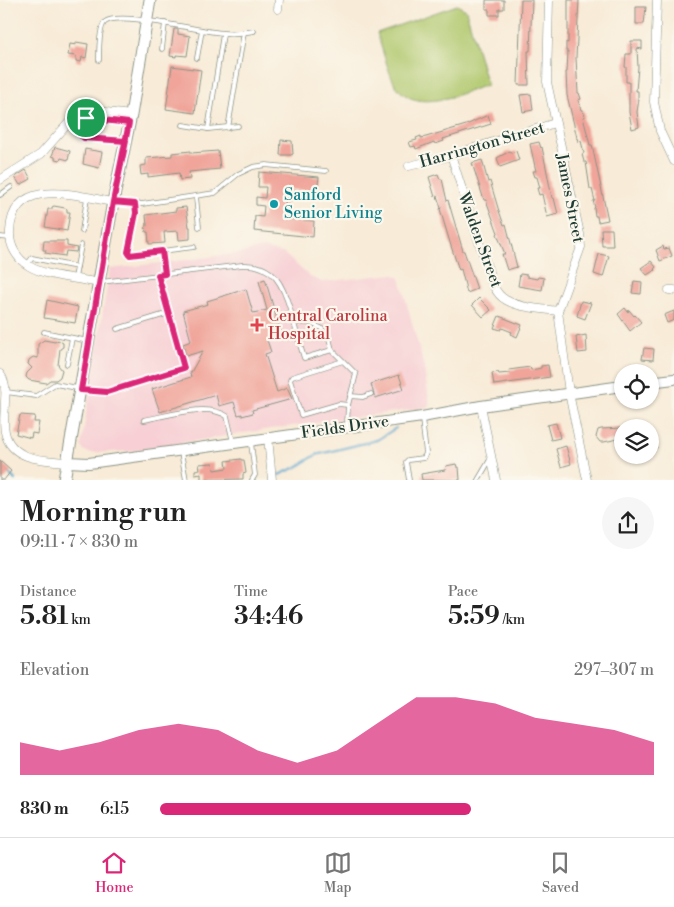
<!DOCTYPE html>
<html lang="en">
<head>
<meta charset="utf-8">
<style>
	body { margin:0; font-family:"Libre Bodoni",serif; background:#f6f6f6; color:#222; height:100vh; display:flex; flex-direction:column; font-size:19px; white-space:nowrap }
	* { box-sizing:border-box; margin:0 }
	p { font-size:16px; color:#767676 }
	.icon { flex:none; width:28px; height:28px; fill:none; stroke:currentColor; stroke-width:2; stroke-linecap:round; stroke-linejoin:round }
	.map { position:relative; height:480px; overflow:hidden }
	.panel { display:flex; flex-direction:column; background:#fff; flex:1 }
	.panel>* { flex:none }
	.tools { position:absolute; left:614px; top:364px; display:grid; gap:10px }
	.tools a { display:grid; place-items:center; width:45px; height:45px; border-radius:50%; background:#fff; box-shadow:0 1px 4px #0004; font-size:25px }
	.pin { position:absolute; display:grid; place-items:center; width:42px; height:42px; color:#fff; margin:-21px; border:2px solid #fff; border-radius:50%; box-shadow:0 1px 5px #0007 }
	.round { display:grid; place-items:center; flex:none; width:52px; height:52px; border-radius:26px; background:#f6f6f6 }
	.head { display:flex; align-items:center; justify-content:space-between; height:85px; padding:0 20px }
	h1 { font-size:28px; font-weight:600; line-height:38px }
	.metrics { display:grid; grid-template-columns:repeat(3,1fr); gap:8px; height:85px; padding:5px 20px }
	.metrics div { display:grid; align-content:center }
	.metrics b { font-size:25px; font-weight:600 }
	.metrics small { font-size:14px; font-weight:400 }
	.metrics p { font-size:14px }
	.chart { height:140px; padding:10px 20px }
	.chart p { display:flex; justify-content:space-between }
	.chart svg { width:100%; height:90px; margin-top:5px; fill:#db2777; opacity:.7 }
	ul { padding:0 20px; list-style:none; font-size:16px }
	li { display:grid; grid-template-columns:80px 60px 1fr; align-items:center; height:38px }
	li i { height:12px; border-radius:6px; background:#db2777 }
	.tabs { display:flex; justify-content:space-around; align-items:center; height:70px; border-top:1px solid #e0e0e0; background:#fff; font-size:14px; color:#767676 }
	.tabs a { display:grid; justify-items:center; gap:2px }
	.tabs .on { color:#db2777 }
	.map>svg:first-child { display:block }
	.built { fill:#f7cfd4 }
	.green { fill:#b0c86d; stroke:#688250 }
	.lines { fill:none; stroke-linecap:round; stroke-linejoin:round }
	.stream { stroke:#57a7d1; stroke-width:2 }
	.building { fill:#f0a49a }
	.service-casing { stroke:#8c9486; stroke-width:5.5 }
	.minor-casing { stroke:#8c9486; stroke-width:9 }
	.tertiary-casing { stroke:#8c9486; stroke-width:12 }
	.secondary-casing { stroke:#8c9486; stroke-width:13 }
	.service { stroke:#fff; stroke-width:4 }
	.minor { stroke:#fff; stroke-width:8 }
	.tertiary { stroke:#fff; stroke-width:10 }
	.secondary { stroke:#fff; stroke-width:11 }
	.route-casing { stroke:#fff; stroke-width:10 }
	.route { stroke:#db2777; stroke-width:6 }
	.culture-dot { fill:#0f9aa8; stroke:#fbf7ec; stroke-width:2 }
	.health-dot { fill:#e0444e; stroke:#fbf7ec; stroke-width:2 }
	.labels { text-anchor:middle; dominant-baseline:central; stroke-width:4.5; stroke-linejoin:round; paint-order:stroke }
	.street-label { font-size:16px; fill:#1f3d34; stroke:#fbf7ec }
	.culture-label { font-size:16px; fill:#0d838f; stroke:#fbf7ec; text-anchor:start }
	.health-label { font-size:16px; fill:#be3a42; stroke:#fbf7ec; text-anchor:start }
</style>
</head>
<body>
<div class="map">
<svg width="674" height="480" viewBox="0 0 674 480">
	<rect width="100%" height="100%" fill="#fbf7ec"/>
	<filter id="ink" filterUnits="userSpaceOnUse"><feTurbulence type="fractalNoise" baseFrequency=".02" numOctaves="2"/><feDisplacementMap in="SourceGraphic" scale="10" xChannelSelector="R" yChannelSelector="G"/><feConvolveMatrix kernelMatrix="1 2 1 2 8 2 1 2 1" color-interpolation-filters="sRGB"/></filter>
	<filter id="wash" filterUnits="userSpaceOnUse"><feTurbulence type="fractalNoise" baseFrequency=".0096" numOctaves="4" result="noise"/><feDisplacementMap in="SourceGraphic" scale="20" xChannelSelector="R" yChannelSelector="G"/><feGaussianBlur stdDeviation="1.12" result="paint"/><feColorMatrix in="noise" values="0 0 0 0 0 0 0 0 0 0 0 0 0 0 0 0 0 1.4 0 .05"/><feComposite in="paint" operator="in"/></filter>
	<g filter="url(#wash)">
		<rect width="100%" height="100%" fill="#f8ebd7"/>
		<path class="built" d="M262 248 283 253 310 277 322 282 393 274 400 278 424 367 430 407 263 430 131 451 89 453 83 450 81 446 110 269 243 253Z"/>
		<path class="green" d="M457 5 466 10 487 85C461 93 417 115 397 87 390 79 381 45 377 33Z"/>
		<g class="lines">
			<g class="stream">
				<path d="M8 472 15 480"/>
				<path d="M274 477 297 467 316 455 377 440 396 428"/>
			</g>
		</g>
		<g id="blocks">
			<g class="building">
				<path d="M486 0H504V9H499V15H489V9H486Z"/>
				<path d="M521 0H532L530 51H528L529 85H518Z"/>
				<path d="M568 0H579L576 58 578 93H579L581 99 578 100 581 110H583L585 117H583L590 145H592L608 220 598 222 597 216H595L594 208 595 207 593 201H595L592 189H590L586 162H584L582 154 584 153 581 141 578 142 567 95 566 72H567L568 51H566V42L568 43Z"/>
				<path d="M636 7H646L644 24H636Z"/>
				<path d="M174 29H178V34L190 36 187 56 176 55V57L170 56Z"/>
				<path d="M631 41H642V49L637 48 638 67 636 91H638V99H639L637 112 639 127 632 129 629 112V82H626V67H625L626 54H631Z"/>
				<path d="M76 42 88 44 86 58 82 57 81 62 76 61V56L68 55 70 44 76 45Z"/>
				<path d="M172 66 201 70 195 113 166 109Z"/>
				<path d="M531 94 533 110 523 112 520 95Z"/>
				<path d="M488 115 491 124 443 139 444 141 435 144 434 142 416 149 415 146 411 147 409 142 417 140 416 138 421 136V138L426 137 466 125Z"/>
				<path d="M90 122 100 123 98 135 88 133Z"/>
				<path d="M281 140 292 141 293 154 291 155H280Z"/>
				<path d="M539 142 541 148 542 147 552 198H554L558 214 547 217 542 194 539 195 537 188H540L537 177H535L533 171H536L530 144Z"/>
				<path d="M55 147 70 151 68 160 61 158 60 160 55 159V157L52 156Z"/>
				<path d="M85 149 102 152 99 168 83 164Z"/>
				<path d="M191 151V153L218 151 220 169 189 172 190 179 180 180 179 173 148 177V174L141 175 140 166 146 165V158L172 156V153Z"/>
				<path d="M510 151 511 153 516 151 519 160 500 167 497 158Z"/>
				<path d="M482 160 488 182 490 181 498 208 504 225 506 224 517 267 507 270 502 254H505L497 234 498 233 486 200H484L472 163Z"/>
				<path d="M26 170 31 179 20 185 15 177Z"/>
				<path d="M259 172 319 177 317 192 287 189 284 218 314 221 313 237 254 231 255 216 263 217 264 206 256 205V197L265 198 266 187H258Z"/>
				<path d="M438 174 440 179H442L447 201 448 200 463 251H464L477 289 467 293 461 269 459 270 451 246 440 209 441 208 437 196 435 197 429 177Z"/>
				<path d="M54 206 65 208 67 209V212H70L67 231 45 227 48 209H52V207Z"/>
				<path d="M186 207 189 227H190V239L179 240 178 231 164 232 165 243 149 244 148 232H146L145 227 147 226 146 215 176 211V208Z"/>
				<path d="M601 229H612L613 246H602Z"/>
				<path d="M44 241H67V246L77 248 76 252 66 251 65 256 45 253 46 250H43Z"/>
				<path d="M663 246 664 249 669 248 672 256 660 261 656 250Z"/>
				<path d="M599 254 609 256 603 277 594 274Z"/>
				<path d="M651 261 656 267 654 269 655 270 647 275 641 268Z"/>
				<path d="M520 274 527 275V277L537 279 538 277 544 278 542 290 518 286Z"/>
				<path d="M265 279 282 336 267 340 271 352 265 354 277 392 287 388 292 399 252 410 253 413 242 416V414L238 415 234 402 219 406 216 395 160 412 152 389 191 377 190 374 203 351 186 356 183 344 191 341 183 311 208 304 207 301 246 289 253 313 267 310 259 281Z"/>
				<path d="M634 281 642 282 641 294 632 293Z"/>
				<path d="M479 298 491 310 483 317 472 305Z"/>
				<path d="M47 300 78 307 75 323 44 318Z"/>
				<path d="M581 301 591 303 585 319 577 316Z"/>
				<path d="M625 308 628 312 629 310 634 316 635 315 641 322 630 331 618 314Z"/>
				<path d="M674 311V320L667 323 664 315Z"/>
				<path d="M499 316 522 325 517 337 511 334 512 332 502 328 501 330 494 328Z"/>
				<path d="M586 335 587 352 578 353 576 337Z"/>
				<path d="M44 340 55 342 58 340 63 343V347L60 349 58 365 62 370 60 377 56 380H50L46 383 29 380 26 377 27 373 32 368 28 364 29 360 33 357 38 358V344Z"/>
				<path d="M644 348 654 349 653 360 642 359Z"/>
				<path d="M548 365 550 377 494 385 492 373 498 372 499 374 510 373 509 370 530 367 531 370 541 368V366Z"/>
				<path d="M399 375 404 389 375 398 371 384Z"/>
				<path d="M20 415 35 416 34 422H39L37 434 32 433 31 438 16 434Z"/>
				<path d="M556 423 560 438 551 440 547 425Z"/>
				<path d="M622 428V438L604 442H600L596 437 598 430 601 429Z"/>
				<path d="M655 440 657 448 650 450V442Z"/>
				<path d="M566 446 571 464 561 467 556 449Z"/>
				<path d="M241 459V460H244L246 473 243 474V479L201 480V474L195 475V470L200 469 199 464 213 463 214 470 227 468 226 461Z"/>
				<path d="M0 461 11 471 4 480H0Z"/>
				<path d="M456 464 457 467H459L460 480H422L421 474 445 470 446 466Z"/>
			</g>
		</g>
	</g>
	<g filter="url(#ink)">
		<use href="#blocks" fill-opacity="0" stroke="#8c9486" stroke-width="1"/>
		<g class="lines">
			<defs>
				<g id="service">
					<path d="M162 49 165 23"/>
					<path d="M197 58 202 30"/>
					<path d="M99 60C99 52 99 27 105 22 119 10 201 32 223 33 233 34 244 33 254 31"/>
					<path d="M183 125 208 129 238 126"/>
					<path d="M228 128 244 32"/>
					<path d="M208 129 223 34"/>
					<path d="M123 141 84 138 75 131C76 125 81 120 86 118L127 122"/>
					<path d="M0 195 11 187"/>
					<path d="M196 197 199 227"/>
					<path d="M115 203 142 204 215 193 238 174 253 167 266 165 326 171"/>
					<path d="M135 204 136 213 128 252 130 255 194 247"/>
					<path d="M82 231 87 198"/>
					<path d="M0 237 10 238"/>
					<path d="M162 251 165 274"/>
					<path d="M27 265 32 258 77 267"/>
					<path d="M75 278 81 245"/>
					<path d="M101 282 242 265C274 263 283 285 291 312 295 327 299 342 304 358L332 350"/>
					<path d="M294 322 310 323 321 328 329 338 332 350 356 374 348 405 347 426"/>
					<path d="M117 329 169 313"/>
					<path d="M44 332 88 341"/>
					<path d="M343 361 292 377 290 380 301 415 339 404 348 405"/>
					<path d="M67 364 72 338"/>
					<path d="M6 392 36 396 55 384 99 392 107 391 184 368 158 275"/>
					<path d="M350 396 363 397 371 394"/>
					<path d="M144 420C168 416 206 402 227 416L233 442"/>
					<path d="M251 443 255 475 252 480"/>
					<path d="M181 452 186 480"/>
					<path d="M409 480 406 462 408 460 424 458 426 453 422 419"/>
					<path d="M478 480 491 458"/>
				</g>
				<g id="minor">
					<path d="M549 0 547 82 580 234 581 247 558 311 569 393 587 480"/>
					<path d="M657 0 654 102 660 131 674 161"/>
					<path d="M278 9 279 0"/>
					<path d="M451 155 493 285C496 291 500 297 506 300 520 308 542 309 558 311"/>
					<path d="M409 166 442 158 555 123"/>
					<path d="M0 180 41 154 81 109 131 115"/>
					<path d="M99 283C78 278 47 277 29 266 17 259 9 246 10 231 13 175 78 196 113 202"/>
					<path d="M669 290H674"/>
					<path d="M0 374C6 382 6 391 5 401 5 411 3 422 5 432 11 461 45 460 67 462"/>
					<path d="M481 406 496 480"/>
					<path d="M268 437 272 480"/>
				</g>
				<g id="tertiary">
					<path d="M650 382 674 379"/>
					<path d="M67 462 89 463 422 417 481 406 622 386"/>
				</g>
				<path id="secondary" d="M64 480 113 202 131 115 150 0"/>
			</defs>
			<use href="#service" class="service-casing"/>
			<use href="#minor" class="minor-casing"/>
			<use href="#tertiary" class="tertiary-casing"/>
			<use href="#secondary" class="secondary-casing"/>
			<use href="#service" class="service"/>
			<use href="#minor" class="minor"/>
			<use href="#tertiary" class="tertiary"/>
			<use href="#secondary" class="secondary"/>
		</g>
	</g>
	<g class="lines" filter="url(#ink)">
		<defs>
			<path id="route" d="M86 118 129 123 113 202 135 204 136 213 128 252 130 255 162 251 165 274 158 275 184 368 107 392 81 390 113 202 126 141 84 138 75 131C76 125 81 120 86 118"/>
		</defs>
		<use href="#route" class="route-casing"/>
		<use href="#route" class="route"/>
	</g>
	<circle class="culture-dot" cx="274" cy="204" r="5"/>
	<path class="health-dot" d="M254.5 317.5h5v5h5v5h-5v5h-5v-5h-5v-5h5z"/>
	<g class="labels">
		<g class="street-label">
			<text transform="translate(482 145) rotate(-16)">Harrington Street</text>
			<text transform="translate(570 198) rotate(79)">James Street</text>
			<text transform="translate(480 240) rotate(70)">Walden Street</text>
			<text transform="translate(345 427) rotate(-8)">Fields Drive</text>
		</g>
		<g class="culture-label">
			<text x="284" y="195">Sanford<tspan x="284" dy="18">Senior Living</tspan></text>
		</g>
		<g class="health-label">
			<text x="268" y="316">Central Carolina<tspan x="268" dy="18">Hospital</tspan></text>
		</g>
	</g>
</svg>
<div class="tools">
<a><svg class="icon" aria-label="locate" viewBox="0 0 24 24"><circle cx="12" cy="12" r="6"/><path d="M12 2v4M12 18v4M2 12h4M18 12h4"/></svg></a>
<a><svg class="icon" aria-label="layers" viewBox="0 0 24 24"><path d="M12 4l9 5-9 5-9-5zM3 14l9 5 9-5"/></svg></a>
</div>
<div class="pin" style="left:86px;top:118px;background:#1e9e55"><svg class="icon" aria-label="arrive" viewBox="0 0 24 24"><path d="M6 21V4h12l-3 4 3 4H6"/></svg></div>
</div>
<section class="panel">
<div class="head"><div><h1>Morning run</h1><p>09:11 · 7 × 830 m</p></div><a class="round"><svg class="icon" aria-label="share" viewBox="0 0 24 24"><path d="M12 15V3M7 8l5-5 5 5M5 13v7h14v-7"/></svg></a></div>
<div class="metrics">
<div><p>Distance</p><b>5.81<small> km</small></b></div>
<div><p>Time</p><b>34:46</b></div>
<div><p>Pace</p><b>5:59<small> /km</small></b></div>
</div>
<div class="chart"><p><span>Elevation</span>297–307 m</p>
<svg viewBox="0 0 160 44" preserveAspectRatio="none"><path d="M0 44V28L10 32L20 28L30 22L40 19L50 22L60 32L70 38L80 32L90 19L100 6L110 6L120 9L130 16L140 19L150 22L160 28V44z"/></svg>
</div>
<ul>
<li><b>830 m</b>6:15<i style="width:63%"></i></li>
</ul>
</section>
<nav class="tabs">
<a class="on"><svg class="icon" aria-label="home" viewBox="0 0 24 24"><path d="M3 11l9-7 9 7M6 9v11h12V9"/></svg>Home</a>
<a><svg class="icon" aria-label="map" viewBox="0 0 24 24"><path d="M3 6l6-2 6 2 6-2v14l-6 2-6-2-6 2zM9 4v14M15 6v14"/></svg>Map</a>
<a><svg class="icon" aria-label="saved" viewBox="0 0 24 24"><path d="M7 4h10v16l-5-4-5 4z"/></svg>Saved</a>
</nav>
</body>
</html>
